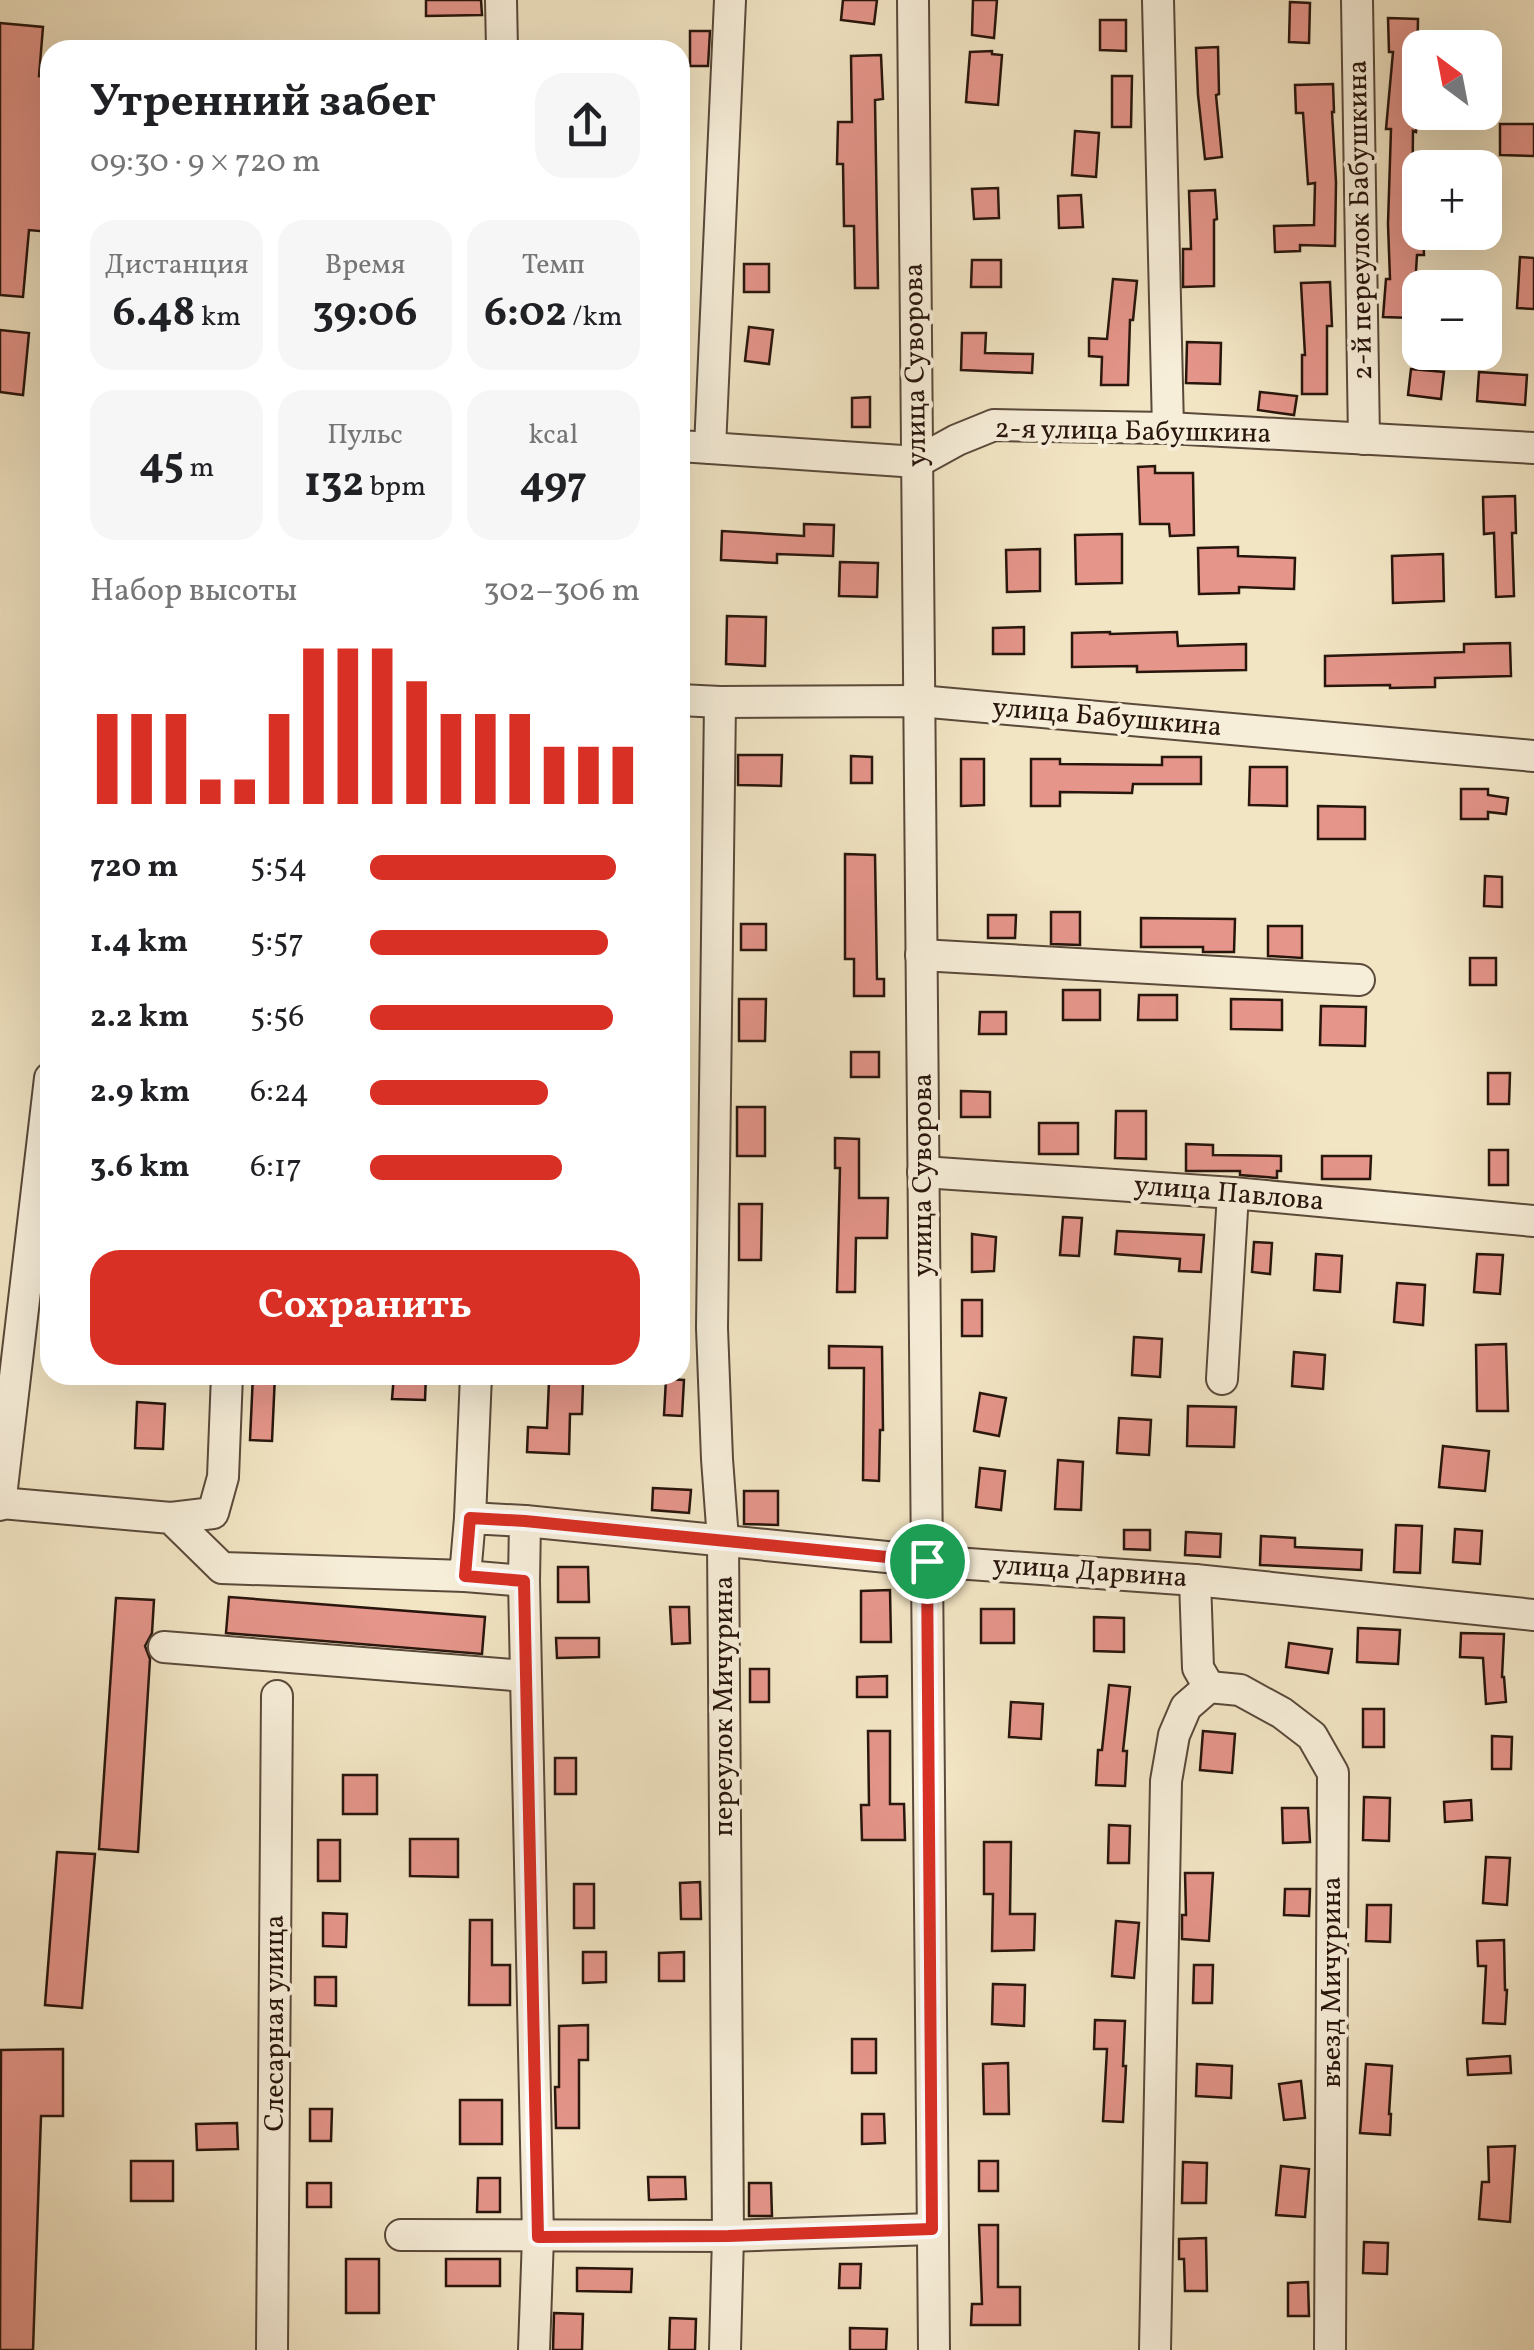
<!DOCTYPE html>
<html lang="ru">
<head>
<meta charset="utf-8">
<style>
	body { margin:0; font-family:Vollkorn,serif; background:#f6f6f6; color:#202124; height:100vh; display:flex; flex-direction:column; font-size:38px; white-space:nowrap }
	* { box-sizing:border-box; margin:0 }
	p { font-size:32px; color:#757577 }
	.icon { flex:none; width:55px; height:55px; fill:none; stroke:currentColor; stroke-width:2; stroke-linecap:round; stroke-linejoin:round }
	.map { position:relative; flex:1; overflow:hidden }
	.side { position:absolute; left:40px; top:40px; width:650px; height:1345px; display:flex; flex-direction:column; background:#fff; border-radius:30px; box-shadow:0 10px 40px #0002 }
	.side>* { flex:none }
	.needle { width:65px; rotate:328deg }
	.fabs { position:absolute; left:1402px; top:30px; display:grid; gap:20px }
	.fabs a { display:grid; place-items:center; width:100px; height:100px; border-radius:20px; background:#fff; box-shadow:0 10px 40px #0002; font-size:50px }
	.pin { position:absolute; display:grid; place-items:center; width:85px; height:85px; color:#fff; margin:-42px; border:5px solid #fff; border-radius:50%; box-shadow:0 2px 10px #0007 }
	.round { display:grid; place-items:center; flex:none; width:105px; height:105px; border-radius:30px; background:#f6f6f6 }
	.overview { display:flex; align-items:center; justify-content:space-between; height:170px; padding:0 50px }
	h1 { font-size:45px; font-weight:700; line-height:75px }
	.stats { display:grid; grid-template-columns:repeat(3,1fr); gap:15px; height:170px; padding:10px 50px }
	.stats div { display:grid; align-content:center; border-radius:25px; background:#f6f6f6; text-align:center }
	.stats b { font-size:42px; font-weight:700 }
	.stats small { font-size:28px; font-weight:400 }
	.stats p { font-size:28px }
	.chart { height:280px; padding:20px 50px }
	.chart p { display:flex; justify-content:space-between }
	.chart svg { width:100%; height:180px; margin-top:10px; stroke:#d93025; stroke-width:6 }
	.action { display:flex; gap:20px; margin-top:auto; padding:20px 50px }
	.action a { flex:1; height:115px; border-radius:30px; background:#d93025; color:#fff; font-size:40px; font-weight:700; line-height:115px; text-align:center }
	ul { padding:0 50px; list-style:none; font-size:32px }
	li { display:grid; grid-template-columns:160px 120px 1fr; align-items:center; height:75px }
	li i { height:25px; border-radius:12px; background:#d93025 }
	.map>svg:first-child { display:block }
	.building { fill:#e5958a; stroke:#28150c; stroke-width:2.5 }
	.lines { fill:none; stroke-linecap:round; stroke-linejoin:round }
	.minor-casing { stroke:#5a493a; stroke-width:34 }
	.minor { stroke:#f7eed9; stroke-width:30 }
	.route-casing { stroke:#fff; stroke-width:20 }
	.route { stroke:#d93025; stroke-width:12 }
	.labels { text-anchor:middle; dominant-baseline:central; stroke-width:8; stroke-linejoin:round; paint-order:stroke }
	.street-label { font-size:28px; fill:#28150c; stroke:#f7eed9 }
</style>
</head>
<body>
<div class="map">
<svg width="1534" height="2350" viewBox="0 0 1534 2350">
	<rect width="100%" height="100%" fill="#f2e5c4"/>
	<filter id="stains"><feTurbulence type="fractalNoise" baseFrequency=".002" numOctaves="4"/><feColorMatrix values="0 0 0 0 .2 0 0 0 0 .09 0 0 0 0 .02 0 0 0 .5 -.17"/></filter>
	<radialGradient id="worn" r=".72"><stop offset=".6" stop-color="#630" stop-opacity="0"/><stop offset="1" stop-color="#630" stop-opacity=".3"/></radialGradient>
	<g class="building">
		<path d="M426 0H481L482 15 426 16Z"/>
		<path d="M843 0H877L874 24 841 20Z"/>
		<path d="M973 0H997L994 38 972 35Z"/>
		<path d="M1290 2 1310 3 1309 43 1289 42Z"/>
		<path d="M1388 18 1418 19 1417 71H1420V88L1416 132 1413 131 1412 223H1420V232H1423L1424 255H1417L1413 318 1383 317 1386 279H1390L1388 224 1391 129H1386L1393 52H1389Z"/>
		<path d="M1100 20H1126V51L1100 50Z"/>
		<path d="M0 23 43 27 39 76 50 77V232L29 230 23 297 0 295Z"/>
		<path d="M690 31H710L708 66H690Z"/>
		<path d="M1218 47 1219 94 1216 95 1222 157 1205 159 1198 95 1196 48Z"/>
		<path d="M992 51V54L1002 55 998 105 966 102 970 52Z"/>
		<path d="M881 55 883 99 875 100 878 288H855L854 226H844L843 164H837L838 122H852L851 56Z"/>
		<path d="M1112 76H1132L1131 127H1112Z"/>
		<path d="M1333 84 1334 112H1332L1336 182 1335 246 1300 245V251L1275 252 1274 226 1314 225 1315 183 1308 184 1303 113H1296L1295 85Z"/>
		<path d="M1500 124H1534V156L1500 155Z"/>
		<path d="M1075 131 1099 133 1096 177 1072 175Z"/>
		<path d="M998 188 999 218 974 219 972 189Z"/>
		<path d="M1215 190 1217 219 1214 220V286L1183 287V249H1191L1189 191Z"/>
		<path d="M1081 195 1083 227 1059 228 1058 196Z"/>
		<path d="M1520 257 1534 258V309L1517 308Z"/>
		<path d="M972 260H1001V287H971Z"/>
		<rect x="744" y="264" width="25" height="28"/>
		<path d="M1113 279 1137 281 1133 320H1130L1128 385H1101L1102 357 1089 356V338L1107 339Z"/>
		<path d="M1330 282 1332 326H1327V394H1302V355H1305L1301 283Z"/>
		<path d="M749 327 773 330 769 364 745 361Z"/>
		<path d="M0 330 29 333 23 395 0 392Z"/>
		<path d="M962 333H986L985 353 1033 354 1032 373 961 370Z"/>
		<path d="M1187 342 1221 343 1220 384 1186 383Z"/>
		<path d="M1411 369 1444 372 1441 399 1408 395Z"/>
		<path d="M1479 372 1527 375 1525 405 1477 401Z"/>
		<path d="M1260 392 1297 396 1294 415 1258 410Z"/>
		<path d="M870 397V427H852V398Z"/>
		<path d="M1155 466V473H1193L1194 535 1170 536 1169 524H1140L1138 467Z"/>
		<path d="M1515 496 1516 533H1512L1514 596 1496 597 1494 533 1484 534 1483 497Z"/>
		<path d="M804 524 834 525 833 556 777 554V563L721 560 722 531 804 536Z"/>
		<path d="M1122 534V583L1076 584 1075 535Z"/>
		<path d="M1238 547V556L1295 558 1294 589 1239 587V593L1199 594 1198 548Z"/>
		<path d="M1040 549V591L1007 592 1006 550Z"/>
		<path d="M1443 554 1444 601 1393 603 1392 556Z"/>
		<path d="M840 562 878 563 877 597 839 596Z"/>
		<path d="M727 616 766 617 765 666 726 664Z"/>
		<path d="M1024 627V654H993V628Z"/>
		<path d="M1110 632V634L1177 632 1178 646 1246 644V670L1137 672V666L1072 667V633Z"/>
		<path d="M1510 643 1511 676 1435 678V687L1390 688V685L1325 686V656L1464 652V644Z"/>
		<path d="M738 755H782L781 786 738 785Z"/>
		<path d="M851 756 872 757V783H851Z"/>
		<path d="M1162 757H1201V784H1133L1132 793 1060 792V806H1031V759H1060V764L1162 765Z"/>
		<path d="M961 759H984V805L961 806Z"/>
		<path d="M1250 767H1287V806L1249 805Z"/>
		<path d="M1461 789H1488V795L1508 798 1506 814 1488 812V819H1461Z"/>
		<path d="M1318 806 1365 807V839H1318Z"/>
		<path d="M845 854 875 855 877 979H884V996H854V959H845Z"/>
		<path d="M1485 876 1502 877V907L1484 906Z"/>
		<path d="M1051 912H1080V945L1051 944Z"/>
		<path d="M988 915H1016L1015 938H988Z"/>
		<path d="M1141 918 1235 919 1234 952H1203V947H1141Z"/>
		<rect x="741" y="924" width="25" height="26"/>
		<path d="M1268 926H1302V958L1268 956Z"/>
		<rect x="1470" y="958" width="26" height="27"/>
		<rect x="1063" y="990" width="37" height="30"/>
		<path d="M1139 995H1177V1020H1138Z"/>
		<path d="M739 999H766L765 1041H739Z"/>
		<path d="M1231 999 1282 1000V1030L1231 1029Z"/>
		<path d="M1321 1006 1366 1007 1365 1046 1320 1045Z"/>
		<path d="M980 1012H1006V1034H979Z"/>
		<rect x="851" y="1052" width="28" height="25"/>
		<path d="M1488 1073H1510L1509 1104H1488Z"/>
		<path d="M961 1091 990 1092V1117H961Z"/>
		<rect x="737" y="1107" width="28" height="49"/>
		<path d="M1116 1111H1146V1159L1115 1158Z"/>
		<rect x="1039" y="1123" width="39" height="31"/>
		<path d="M835 1138 859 1139V1198H888L887 1238H856L855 1292H837L840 1168H835Z"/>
		<path d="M1186 1144 1213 1145V1155L1281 1156V1171H1277V1178L1240 1175V1171H1186Z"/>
		<rect x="1489" y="1150" width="19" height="35"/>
		<path d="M1322 1156H1371L1370 1179H1322Z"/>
		<path d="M739 1204H762L761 1260H739Z"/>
		<path d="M1063 1217 1082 1218 1079 1256 1060 1255Z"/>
		<path d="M1117 1231 1204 1235 1201 1272 1179 1271 1180 1259 1115 1254Z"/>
		<path d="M972 1234 996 1237 994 1271 972 1272Z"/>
		<path d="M1254 1242 1272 1243 1270 1274 1252 1272Z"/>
		<path d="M1316 1254 1342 1256 1340 1292 1314 1290Z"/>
		<path d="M1477 1254 1503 1255 1500 1294 1474 1292Z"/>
		<path d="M1397 1283 1425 1285 1423 1325 1394 1322Z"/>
		<rect x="962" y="1300" width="20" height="36"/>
		<path d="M1134 1337 1162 1339 1160 1377 1132 1375Z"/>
		<path d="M1506 1344 1508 1411H1477L1476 1345Z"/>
		<path d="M829 1346 882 1347 883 1430H880L879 1481 863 1480 864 1368H829Z"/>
		<path d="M1294 1352 1325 1355 1323 1389 1292 1386Z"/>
		<path d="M253 1375H275L272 1441 250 1440Z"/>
		<path d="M394 1375H426L425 1400 392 1399Z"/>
		<path d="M666 1379 684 1380 682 1416 664 1415Z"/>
		<path d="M549 1381 583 1382 582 1414H570L569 1454 527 1452 528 1427 547 1428Z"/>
		<path d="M980 1393 1006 1398 999 1436 974 1431Z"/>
		<path d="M137 1402 165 1404 163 1449 135 1448Z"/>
		<path d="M1188 1406 1236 1407 1234 1447 1187 1446Z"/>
		<path d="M1119 1418 1151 1420 1149 1455 1117 1453Z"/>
		<path d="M1443 1446 1489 1451 1485 1491 1439 1487Z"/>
		<path d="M1058 1460 1083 1462 1081 1510 1055 1509Z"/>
		<path d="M980 1468 1005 1471 1001 1510 976 1507Z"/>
		<path d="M653 1488 691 1490 689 1513 652 1510Z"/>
		<path d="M744 1491H778V1525L744 1524Z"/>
		<path d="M1396 1525 1422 1526 1420 1573 1394 1572Z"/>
		<path d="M1455 1529 1482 1531 1480 1564 1453 1562Z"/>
		<path d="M1124 1530H1150V1550L1124 1549Z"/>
		<path d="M1186 1532 1221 1534 1220 1557 1185 1555Z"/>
		<path d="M1261 1536 1295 1538V1547L1362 1550 1361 1570 1260 1565Z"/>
		<path d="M558 1567H588L589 1602H558Z"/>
		<path d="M890 1590 891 1642H861V1591Z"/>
		<path d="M229 1597 485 1617 482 1654 226 1633Z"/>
		<path d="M116 1598 154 1600 152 1633 145 1646 150 1659 138 1852 99 1849Z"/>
		<path d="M670 1607H689L690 1643 672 1644Z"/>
		<rect x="981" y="1609" width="33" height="34"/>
		<path d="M1094 1617 1124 1618V1652L1094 1651Z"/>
		<path d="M1358 1628 1400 1630 1398 1664 1357 1662Z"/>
		<path d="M1461 1633 1504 1634 1502 1677H1504L1506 1702 1486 1704 1483 1658 1460 1657Z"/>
		<path d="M556 1638H599V1657L557 1658Z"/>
		<path d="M1289 1643 1332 1649 1328 1673 1286 1667Z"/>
		<rect x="750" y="1669" width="19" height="33"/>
		<path d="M887 1676V1697H857V1677Z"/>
		<path d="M1109 1685 1130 1687 1123 1751H1127L1125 1786 1096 1785 1098 1750H1102Z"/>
		<path d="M1011 1702 1043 1704 1041 1739 1009 1737Z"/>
		<rect x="1363" y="1709" width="21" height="38"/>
		<path d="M868 1731H890V1804H904L905 1840H862L861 1805H869Z"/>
		<path d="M1203 1731 1235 1734 1232 1773 1200 1770Z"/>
		<path d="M1492 1736 1512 1737 1511 1769H1492Z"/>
		<rect x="555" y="1758" width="21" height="36"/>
		<rect x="343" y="1775" width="34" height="39"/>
		<path d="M1364 1797 1390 1798 1389 1841 1363 1840Z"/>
		<path d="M1471 1800 1472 1820 1445 1822 1444 1802Z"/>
		<path d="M1282 1808H1308L1310 1842 1283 1843Z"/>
		<path d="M1109 1825 1130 1826 1129 1863H1108Z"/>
		<path d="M410 1839H458V1877L410 1876Z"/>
		<rect x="318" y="1840" width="22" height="41"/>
		<path d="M984 1842H1011L1010 1914H1035L1034 1950 992 1951 993 1894H984Z"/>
		<path d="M57 1852 95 1854 82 2008 45 2005Z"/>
		<path d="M1486 1857 1510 1858 1507 1905 1483 1903Z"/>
		<path d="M1185 1873H1213L1209 1941 1182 1939V1915H1186Z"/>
		<path d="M700 1882 701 1919H681L680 1883Z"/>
		<rect x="574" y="1884" width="20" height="44"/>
		<path d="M1285 1889H1310L1309 1916 1284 1915Z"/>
		<path d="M1367 1905H1391L1390 1942 1366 1941Z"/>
		<path d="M323 1913 347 1914 346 1947 323 1946Z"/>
		<path d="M470 1920H492V1965H510V2005H469Z"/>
		<path d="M1116 1921 1139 1923 1134 1978 1112 1976Z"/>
		<path d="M1504 1940 1505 1990H1507L1505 2024 1483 2023 1486 1966H1478L1477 1941Z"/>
		<path d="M583 1952H606V1982L583 1983Z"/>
		<path d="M684 1952V1981H659V1953Z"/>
		<path d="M1194 1965H1213L1212 2003H1193Z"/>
		<path d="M315 1977H336V2006L315 2005Z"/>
		<path d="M993 1984 1025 1985 1024 2026 992 2024Z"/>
		<path d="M1095 2020 1125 2021 1123 2066H1126L1123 2122 1103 2121 1107 2049H1094Z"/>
		<path d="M588 2025V2060H579V2128H556L555 2087H559V2026Z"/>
		<rect x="852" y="2039" width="24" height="34"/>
		<path d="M63 2049V2116H41L33 2350H0L1 2050Z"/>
		<path d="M1510 2056 1511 2073 1468 2075 1467 2059Z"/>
		<path d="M1008 2063 1009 2114H984L983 2064Z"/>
		<path d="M1197 2064 1232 2066 1231 2098 1196 2096Z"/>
		<path d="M1366 2064 1392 2066 1389 2114H1391L1390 2135 1360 2133Z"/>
		<path d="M1301 2081 1305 2118 1284 2120 1279 2084Z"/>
		<rect x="460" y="2100" width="42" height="44"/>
		<path d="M310 2109H332L331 2141H310Z"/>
		<path d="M862 2114H884L885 2143 862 2144Z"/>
		<path d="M237 2123 238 2149 197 2150 196 2124Z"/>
		<path d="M1515 2146 1510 2222 1479 2219 1482 2182H1489L1488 2147Z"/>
		<rect x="131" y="2161" width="42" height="40"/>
		<rect x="979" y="2161" width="19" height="30"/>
		<path d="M1183 2162 1207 2163 1206 2203H1182Z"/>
		<path d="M1281 2166 1309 2169 1305 2217 1276 2215Z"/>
		<path d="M648 2177H685L686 2199 649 2200Z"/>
		<path d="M478 2178H500V2212H477Z"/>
		<rect x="307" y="2183" width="24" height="24"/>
		<path d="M749 2183H771L772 2216H749Z"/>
		<path d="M979 2225H998V2287H1020V2325H971L972 2304H982Z"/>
		<path d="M1206 2238 1207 2291H1185L1184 2259H1179V2239Z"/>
		<path d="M1364 2242 1388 2243 1387 2274 1363 2273Z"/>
		<rect x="346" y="2259" width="33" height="54"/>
		<rect x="446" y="2259" width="54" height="27"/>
		<path d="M840 2264H861L860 2288H839Z"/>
		<path d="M577 2268 632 2269 631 2292 577 2291Z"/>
		<path d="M1308 2282 1309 2316H1288V2283Z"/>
		<path d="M554 2313 583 2314 582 2350H553Z"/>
		<path d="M670 2318 696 2319 695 2350H669Z"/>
		<path d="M850 2328 887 2329 886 2350H850Z"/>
	</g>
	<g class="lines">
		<defs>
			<g id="minor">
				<path d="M501 0 502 50"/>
				<path d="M913 0 934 2350"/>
				<path d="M1158 0 1168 428"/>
				<path d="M1357 0 1364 439"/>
				<path d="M680 446 917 462 957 440 994 425 1168 428 1534 448"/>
				<path d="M710 448 730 0"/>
				<path d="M680 700 720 702 919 701 1534 756"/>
				<path d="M720 702 712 1328 717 1459 723 1540 728 2236 725 2350"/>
				<path d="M921 955 1359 980"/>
				<path d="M923 1172 1233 1193 1534 1221"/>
				<path d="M1222 1379 1233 1193"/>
				<path d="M0 1503 171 1518 222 1568 465 1576 470 1518 525 1521 927 1561 1195 1580 1534 1615"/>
				<path d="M0 1505 50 1078"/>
				<path d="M171 1518 213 1513 223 1477 227 1375"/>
				<path d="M470 1518 476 1375"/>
				<path d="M525 1521 524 1581 538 2237 534 2350"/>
				<path d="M465 1576 524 1581"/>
				<path d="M164 1647 525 1676"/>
				<path d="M1209 1687 1240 1690 1282 1713 1312 1736 1333 1773 1330 2350"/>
				<path d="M401 2235 728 2236 932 2229"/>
				<path d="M272 2350 277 1696"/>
				<path d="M1155 2350 1166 1781 1174 1735 1186 1707 1209 1687 1198 1668 1195 1580"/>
			</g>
		</defs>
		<use href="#minor" class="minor-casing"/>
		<use href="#minor" class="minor"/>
	</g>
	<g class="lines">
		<defs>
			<path id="route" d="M470 1518 525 1521 927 1561 932 2229 728 2236 538 2237 524 1581 465 1576Z"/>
		</defs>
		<use href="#route" class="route-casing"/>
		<use href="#route" class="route"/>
	</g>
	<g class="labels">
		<g class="street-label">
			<text transform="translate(1361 220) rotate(-91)">2-й переулок Бабушкина</text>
			<text transform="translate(916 365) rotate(-91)">улица Суворова</text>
			<text transform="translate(1133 432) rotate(1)">2-я улица Бабушкина</text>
			<text transform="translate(1107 718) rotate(5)">улица Бабушкина</text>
			<text transform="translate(923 1175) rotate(-90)">улица Суворова</text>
			<text transform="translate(1229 1194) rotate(5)">улица Павлова</text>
			<text transform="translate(1090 1572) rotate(4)">улица Дарвина</text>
			<text transform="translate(724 1706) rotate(-90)">переулок Мичурина</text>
			<text transform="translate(1332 1982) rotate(-90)">въезд Мичурина</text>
			<text transform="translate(275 2023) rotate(-90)">Слесарная улица</text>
		</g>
	</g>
	<rect width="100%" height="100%" filter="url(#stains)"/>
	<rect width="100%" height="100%" fill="url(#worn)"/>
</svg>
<div class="fabs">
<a><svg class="needle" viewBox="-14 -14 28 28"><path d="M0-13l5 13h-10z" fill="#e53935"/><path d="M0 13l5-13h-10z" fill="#757577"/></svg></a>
<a>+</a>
<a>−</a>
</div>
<div class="pin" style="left:927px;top:1561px;background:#1e9e55"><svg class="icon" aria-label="arrive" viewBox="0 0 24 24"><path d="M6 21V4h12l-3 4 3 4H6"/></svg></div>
<section class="side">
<div class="overview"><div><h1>Утренний забег</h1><p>09:30 · 9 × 720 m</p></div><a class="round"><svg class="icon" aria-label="share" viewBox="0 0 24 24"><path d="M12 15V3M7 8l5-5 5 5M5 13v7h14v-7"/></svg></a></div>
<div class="stats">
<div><p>Дистанция</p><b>6.48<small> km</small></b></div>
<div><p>Время</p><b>39:06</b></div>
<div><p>Темп</p><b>6:02<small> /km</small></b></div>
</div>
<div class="stats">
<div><b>45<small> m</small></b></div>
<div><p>Пульс</p><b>132<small> bpm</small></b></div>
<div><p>kcal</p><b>497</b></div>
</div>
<div class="chart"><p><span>Набор высоты</span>302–306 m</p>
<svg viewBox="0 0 160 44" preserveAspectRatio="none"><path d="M5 44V22M15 44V22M25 44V22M35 44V38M45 44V38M55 44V22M65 44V6M75 44V6M85 44V6M95 44V14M105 44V22M115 44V22M125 44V22M135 44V30M145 44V30M155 44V30"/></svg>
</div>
<ul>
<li><b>720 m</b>5:54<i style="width:91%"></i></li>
<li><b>1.4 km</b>5:57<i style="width:88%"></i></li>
<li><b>2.2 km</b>5:56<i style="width:90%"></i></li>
<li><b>2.9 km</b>6:24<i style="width:66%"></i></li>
<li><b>3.6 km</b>6:17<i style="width:71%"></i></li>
</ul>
<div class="action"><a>Сохранить</a></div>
</section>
</div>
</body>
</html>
